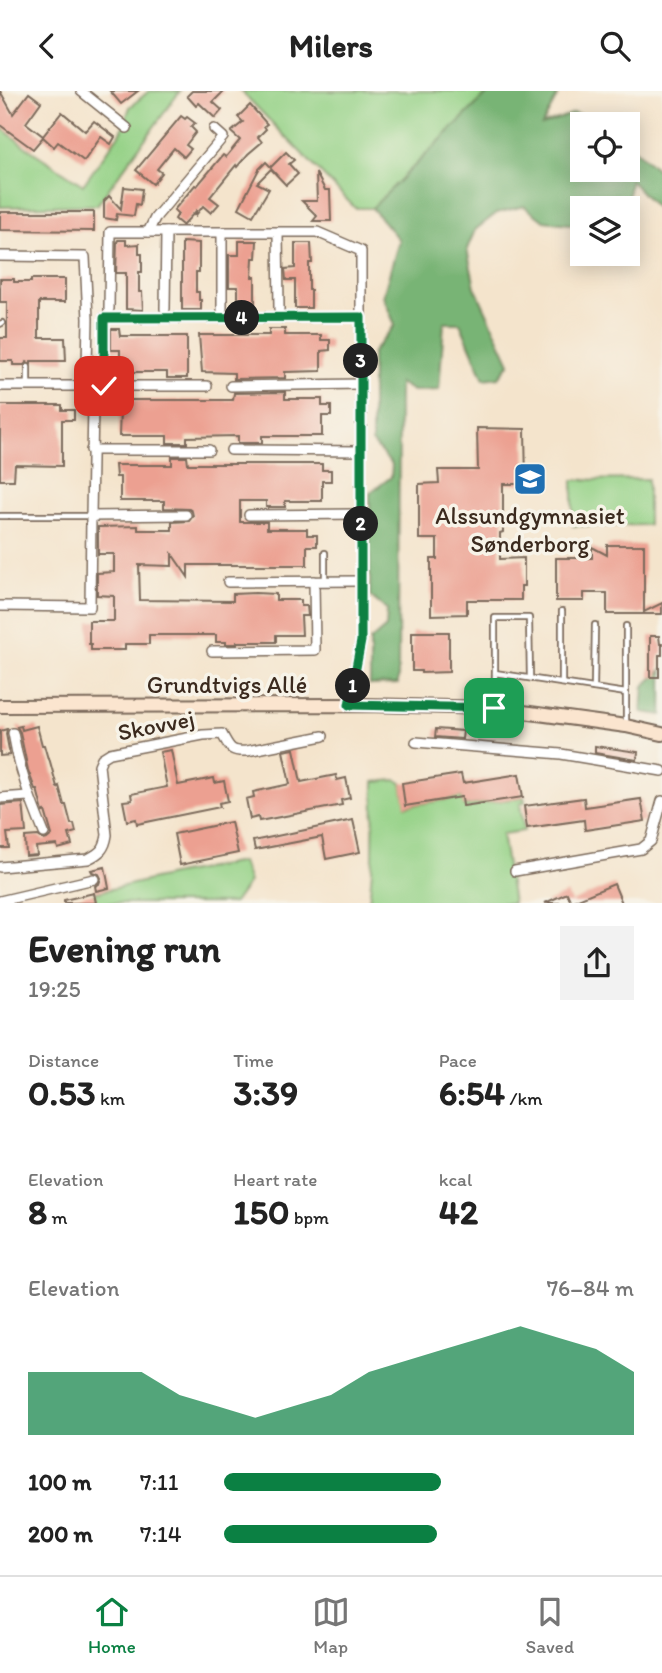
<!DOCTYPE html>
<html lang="en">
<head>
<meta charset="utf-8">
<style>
	body { margin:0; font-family:Itim,sans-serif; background:#f2f2f2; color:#222; height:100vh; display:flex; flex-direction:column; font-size:26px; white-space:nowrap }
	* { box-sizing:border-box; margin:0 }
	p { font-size:23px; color:#767676 }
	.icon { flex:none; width:38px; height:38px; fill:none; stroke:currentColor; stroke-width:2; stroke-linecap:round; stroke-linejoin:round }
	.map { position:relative; height:812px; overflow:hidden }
	.side { display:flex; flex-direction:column; background:#fff; flex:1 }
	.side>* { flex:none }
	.tools { position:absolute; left:570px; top:21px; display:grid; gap:14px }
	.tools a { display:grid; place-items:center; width:70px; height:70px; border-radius:0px; background:#fff; box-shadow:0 4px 18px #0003; font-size:35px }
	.pin { position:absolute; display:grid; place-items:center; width:60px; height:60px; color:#fff; margin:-30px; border-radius:14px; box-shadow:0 4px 10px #0006 }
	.km { position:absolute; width:35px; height:35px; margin:-18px; border-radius:50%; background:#222; color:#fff; font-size:19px; line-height:35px; text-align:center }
	.round { display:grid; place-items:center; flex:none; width:74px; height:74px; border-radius:0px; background:#f2f2f2 }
	.head { display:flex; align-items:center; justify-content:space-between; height:119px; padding:0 28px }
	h1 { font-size:38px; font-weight:700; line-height:52px }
	.metrics { display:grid; grid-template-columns:repeat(3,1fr); gap:10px; height:119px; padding:7px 28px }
	.metrics div { display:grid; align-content:center }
	.metrics b { font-size:35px; font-weight:700 }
	.metrics small { font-size:19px; font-weight:400 }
	.metrics p { font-size:19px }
	.chart { height:196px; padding:14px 28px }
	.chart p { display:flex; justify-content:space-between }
	.chart svg { width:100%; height:126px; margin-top:7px; fill:#0b8043; opacity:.7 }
	ul { padding:0 28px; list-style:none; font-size:23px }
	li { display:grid; grid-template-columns:112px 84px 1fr; align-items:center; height:52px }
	li i { height:18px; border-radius:9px; background:#0b8043 }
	header { display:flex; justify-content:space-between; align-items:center; height:91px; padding:0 28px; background:#fff; font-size:32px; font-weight:700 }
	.menu { display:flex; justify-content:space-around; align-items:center; height:98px; border-top:2px solid #e0e0e0; background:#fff; font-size:19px; color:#767676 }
	.menu a { display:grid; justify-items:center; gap:4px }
	.menu .on { color:#0b8043 }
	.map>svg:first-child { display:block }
	.green { fill:#95d287; stroke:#687e52; stroke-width:2 }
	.forest { fill:#78b474; stroke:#5a6f49; stroke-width:2 }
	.building { fill:#eca091 }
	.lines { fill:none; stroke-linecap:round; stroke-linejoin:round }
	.lane-casing { stroke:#7c6b5b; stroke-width:8 }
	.street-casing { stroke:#7c6b5b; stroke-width:12 }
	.secondary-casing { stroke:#7c6b5b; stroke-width:16 }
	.lane { stroke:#fff; stroke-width:4.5 }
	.street { stroke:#fff; stroke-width:9 }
	.secondary { stroke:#fbe5cf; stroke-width:12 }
	.route-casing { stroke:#fff; stroke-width:14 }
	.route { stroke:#0b8043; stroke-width:9 }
	.labels { text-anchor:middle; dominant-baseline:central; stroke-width:7; stroke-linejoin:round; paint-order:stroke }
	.poi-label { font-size:24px; fill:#3b2a1e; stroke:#f7f3e8 }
	.street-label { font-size:24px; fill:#3b2a1e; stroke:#f7f3e8 }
</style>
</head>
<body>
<header><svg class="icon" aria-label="back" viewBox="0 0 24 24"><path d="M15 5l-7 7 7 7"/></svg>Milers<svg class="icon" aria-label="search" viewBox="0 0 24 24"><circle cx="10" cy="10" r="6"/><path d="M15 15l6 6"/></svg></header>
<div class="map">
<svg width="662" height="812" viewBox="0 0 662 812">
	<rect width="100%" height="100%" fill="#f7f3e8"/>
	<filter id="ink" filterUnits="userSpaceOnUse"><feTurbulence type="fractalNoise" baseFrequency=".0143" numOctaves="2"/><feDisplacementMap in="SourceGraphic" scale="14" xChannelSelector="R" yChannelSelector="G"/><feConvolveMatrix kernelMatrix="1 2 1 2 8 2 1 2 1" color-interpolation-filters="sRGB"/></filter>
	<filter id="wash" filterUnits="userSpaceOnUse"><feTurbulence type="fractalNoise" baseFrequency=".00686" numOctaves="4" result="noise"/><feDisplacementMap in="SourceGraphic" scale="28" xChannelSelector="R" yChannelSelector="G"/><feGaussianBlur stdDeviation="1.57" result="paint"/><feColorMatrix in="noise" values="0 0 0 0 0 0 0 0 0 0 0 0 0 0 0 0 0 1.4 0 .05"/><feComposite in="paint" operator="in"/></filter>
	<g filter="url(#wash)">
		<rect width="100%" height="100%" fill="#f4e4cc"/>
		<g class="green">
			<path d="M149 0H180L97 114 0 116V36L26 56 83 94 122 39 130 16Z"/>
			<path d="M241 0H490L372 117H355Z"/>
			<path d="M648 388V434L573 435V389Z"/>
			<path d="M397 689 402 692 406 715 462 706 464 715 524 706 525 711 520 713 524 740 502 743 513 812H369L373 767 374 691Z"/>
			<path d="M242 771 249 791 234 812H96L94 802 176 783Z"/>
		</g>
		<g class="forest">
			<path d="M490 0H560L542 34 573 22 602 27 608 33H583V79H628V52L662 83V123L630 89 628 109 621 117H583V133L578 134 544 130 524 115 497 122 475 139 467 158 475 196 510 272 499 286 484 288 460 232H444L439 299 413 300 399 292 398 593 370 594V550L386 536 387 519 370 505V402L391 386 392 374 372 351V262L395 234 383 205 399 149 372 117Z"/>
			<path d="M662 579V624L642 621 644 595Z"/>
		</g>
		<g id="blocks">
			<g class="building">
				<path d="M0 0 13 23 29 2 41 11 26 32 43 45 62 21 85 40 94 30 115 46 111 53 101 46 84 70 58 51 54 56 43 46 33 58 0 34Z"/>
				<path d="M110 0H138L121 13Z"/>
				<path d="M192 0H224L213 11 222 19 215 27 199 12 196 15 187 5Z"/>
				<path d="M250 14 267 33 264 35 266 38 258 46 262 51 248 63 237 76 236 74 210 106 219 113 211 122 203 115 196 124V120L183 134H182L175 128 178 123 174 119 195 94 197 95 223 64 226 66 240 49 231 41 243 31 238 26Z"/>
				<path d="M181 25 185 28 187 26 195 32 191 36 196 41 186 54 191 58 184 66 174 57 157 78 162 82 153 93 136 79Z"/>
				<path d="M286 61 294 69 289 73 298 83 286 94 271 78 257 92 269 98 253 125 239 117 259 78 266 71 271 76Z"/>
				<path d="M316 82 325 99H330L331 130H313L317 125 302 110H317Z"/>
				<path d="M124 96 142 98 140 114 136 113 134 125 117 123 116 129 104 127V110L109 105 121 118Z"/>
				<path d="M0 121H94V140L0 139Z"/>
				<path d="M118 149H126V154L139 153V163H142V181H139V201H142L143 219 126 218V182H116L117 151Z"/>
				<path d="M239 150H257L256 167H253L252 186H255V219H243V216H238V196H229V164H239Z"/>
				<path d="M182 151 199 152V181H196V201H199V209H201V219H182Z"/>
				<path d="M295 152H311L312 172H309V199H311V217H295V189H286L285 178 295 177Z"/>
				<path d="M0 188H14V191H31V188H65V211H39V247H65L66 270H31V273L27 271 24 274H13V270H0V247H7V211H0Z"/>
				<path d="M111 238H119L120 245H187V287H167V281H120V259H111Z"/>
				<path d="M269 238H285V244H321V249H330V259L321 260V280L285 281V287L234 288V282L202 281 199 244H269Z"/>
				<path d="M285 301V308H322V315H331V325H322V345H262V352H238V345L187 346V352H167V345H119L120 320H115L116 309H233L234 302Z"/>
				<path d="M0 314H62V319H74V329H62V375L15 374 14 389H0Z"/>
				<path d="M477 337 525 338 526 393H503V441L500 442V468L524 467V495H521V509H467V523L431 524V468H437V448H419V393L439 392 438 379H478Z"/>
				<path d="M172 366H187L188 373H322V379H331V390H322V410H285V416H266V410H240V431H267V438H307V444H317V455H307V474H188V486L172 463V475L139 474 140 509 233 510V503L255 502 276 503V509H301V515H307L308 525H301L302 544H276V551H237V553H226V551H216V544H149V553H125V559H91V553H89V530H114V505L97 504V482L114 481V463H98V436L138 435V439H172V431L189 430 193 425 192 420 189 418 164 417V410H120V386H116L115 374H172Z"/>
				<path d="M607 454H644V521L662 512V523H607V502H584V510H556V467H592V456L607 464Z"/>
				<path d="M412 541H449V581L421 582V580H412Z"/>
				<path d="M650 545H659L660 553H662V564H659V586H650Z"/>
				<path d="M21 635 22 639 37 635 42 654H44L48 668 49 667 57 696 59 695 64 714H66L71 733H74L76 741 69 743 72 754 58 758 57 754 36 756 37 764 26 765 25 746 38 745 44 749 47 748 52 744 45 720 43 721 37 698H35L28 679 20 641 17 636Z"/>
				<path d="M7 638 6 643 10 664 0 665V640Z"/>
				<path d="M436 638 463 640 462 648 435 646Z"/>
				<path d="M595 655 638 661 637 669 595 662Z"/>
				<path d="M294 658 301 691 336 684 337 689 346 687 350 707 341 709 342 714 259 730 258 726 250 728 246 708 254 706 253 701 290 693 283 660Z"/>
				<path d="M171 659 178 694 214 687 215 692 224 690 228 710 219 712 220 716 171 726 137 733 136 728 127 730 123 710 132 709 131 703 167 696 160 661Z"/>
				<path d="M461 683 463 692 519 683 523 706 463 715 462 706 405 715 402 692Z"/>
				<path d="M584 707 585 716 641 708 645 730 585 739 584 729 527 737 524 715Z"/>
				<path d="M23 712 26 741 7 742 9 757H0V714Z"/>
				<path d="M353 729 360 761 326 768 322 746 255 759 253 750Z"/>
				<path d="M231 731 238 762 180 774 174 743Z"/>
				<path d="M105 776 109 797 96 800 95 795 99 793 101 787 99 783 92 781 91 779Z"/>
				<path d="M614 793 622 812H545L567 802 571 811Z"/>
				<path d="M94 802 96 812H64V809Z"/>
			</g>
		</g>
	</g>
	<g filter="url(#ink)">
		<use href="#blocks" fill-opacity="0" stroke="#7c6b5b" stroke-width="2"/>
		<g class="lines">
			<defs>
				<g id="lane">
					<path d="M0 233 2 232"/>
					<path d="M28 295V276"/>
					<path d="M0 425H90"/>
					<path d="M325 462V489"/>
					<path d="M562 520V592"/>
					<path d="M626 535V602"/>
					<path d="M495 582V527H529L530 587"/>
					<path d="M594 597 595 534"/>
					<path d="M494 616 495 582 626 602V633"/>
				</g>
				<g id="street">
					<path d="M81 0 127 37"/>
					<path d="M148 141 155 127 223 46 214 38"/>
					<path d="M222 142V218"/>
					<path d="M278 142 279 218"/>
					<path d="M0 165 85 166 88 228 87 276 83 283 82 295H0"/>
					<path d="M109 218 110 141H317L361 160V550L349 614"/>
					<path d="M165 218 166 141"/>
					<path d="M104 295H207"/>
					<path d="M231 295 361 293"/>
					<path d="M91 359H209"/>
					<path d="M231 359 361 360"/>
					<path d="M249 424 361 423"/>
					<path d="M91 425 93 313 104 295V227L361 226"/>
					<path d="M228 491 361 490"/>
					<path d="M0 515 90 516 91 425 186 424"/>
					<path d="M212 560 315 559 314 490"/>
					<path d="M13 642C19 678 30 708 44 742"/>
					<path d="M416 651 561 663 662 680"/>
					<path d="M0 707 28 705"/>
					<path d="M0 776 88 768C100 762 105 758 107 744L99 674 102 667 110 662 203 644 222 643C230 657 230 661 247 660L323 645"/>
					<path d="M515 780 641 758 651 750 662 710"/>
					<path d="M0 810 94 788"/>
				</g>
				<path id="secondary" d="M0 615 365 614 494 617 626 635 662 643"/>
			</defs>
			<use href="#lane" class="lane-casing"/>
			<use href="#street" class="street-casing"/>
			<use href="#secondary" class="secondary-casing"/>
			<use href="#lane" class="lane"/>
			<use href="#street" class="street"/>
			<use href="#secondary" class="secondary"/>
		</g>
	</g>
	<g class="lines" filter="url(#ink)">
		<defs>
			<path id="route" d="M104 295V227L361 226V550L349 614 494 617"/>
		</defs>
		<use href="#route" class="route-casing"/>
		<use href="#route" class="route"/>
	</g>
	<defs>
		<symbol id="school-square" viewBox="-11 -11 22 22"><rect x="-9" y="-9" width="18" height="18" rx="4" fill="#1f6fb2" stroke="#f7f3e8"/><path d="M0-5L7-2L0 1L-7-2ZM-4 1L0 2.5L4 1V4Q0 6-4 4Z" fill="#fff"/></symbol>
	</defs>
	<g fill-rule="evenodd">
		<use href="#school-square" x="511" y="369" width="38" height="38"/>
	</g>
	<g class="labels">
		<g class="poi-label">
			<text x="530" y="424">Alssundgymnasiet<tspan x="530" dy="28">Sønderborg</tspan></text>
		</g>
		<g class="street-label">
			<text x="227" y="593">Grundtvigs Allé</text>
			<text transform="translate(156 634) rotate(-11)">Skovvej</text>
		</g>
	</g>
</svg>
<div class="tools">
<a><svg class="icon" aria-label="locate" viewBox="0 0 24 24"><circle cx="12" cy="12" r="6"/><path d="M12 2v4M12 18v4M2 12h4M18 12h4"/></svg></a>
<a><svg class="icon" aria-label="layers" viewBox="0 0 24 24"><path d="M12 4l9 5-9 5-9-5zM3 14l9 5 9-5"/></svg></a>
</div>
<div class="pin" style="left:494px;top:617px;background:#1e9e55"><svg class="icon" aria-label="arrive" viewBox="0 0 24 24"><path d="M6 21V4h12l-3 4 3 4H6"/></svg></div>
<div class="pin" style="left:104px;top:295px;background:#d93025"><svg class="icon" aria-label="check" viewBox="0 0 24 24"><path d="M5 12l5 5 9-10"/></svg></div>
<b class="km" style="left:353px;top:595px">1</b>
<b class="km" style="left:361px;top:433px">2</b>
<b class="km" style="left:361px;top:270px">3</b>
<b class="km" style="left:242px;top:227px">4</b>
</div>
<section class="side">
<div class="head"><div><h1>Evening run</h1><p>19:25</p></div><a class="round"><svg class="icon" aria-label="share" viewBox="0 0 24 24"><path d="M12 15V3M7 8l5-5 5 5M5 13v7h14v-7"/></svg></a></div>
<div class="metrics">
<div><p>Distance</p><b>0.53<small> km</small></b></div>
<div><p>Time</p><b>3:39</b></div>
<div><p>Pace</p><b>6:54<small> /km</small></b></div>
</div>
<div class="metrics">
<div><p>Elevation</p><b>8<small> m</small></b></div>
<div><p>Heart rate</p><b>150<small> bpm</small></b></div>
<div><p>kcal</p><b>42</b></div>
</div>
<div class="chart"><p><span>Elevation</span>76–84 m</p>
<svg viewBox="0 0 160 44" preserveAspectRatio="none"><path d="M0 44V22L10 22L20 22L30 22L40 30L50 34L60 38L70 34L80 30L90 22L100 18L110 14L120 10L130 6L140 10L150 14L160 22V44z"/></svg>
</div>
<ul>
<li><b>100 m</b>7:11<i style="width:53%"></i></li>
<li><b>200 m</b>7:14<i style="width:52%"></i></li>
</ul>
</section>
<nav class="menu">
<a class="on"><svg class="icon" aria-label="home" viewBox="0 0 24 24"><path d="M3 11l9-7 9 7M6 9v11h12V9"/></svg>Home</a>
<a><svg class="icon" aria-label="map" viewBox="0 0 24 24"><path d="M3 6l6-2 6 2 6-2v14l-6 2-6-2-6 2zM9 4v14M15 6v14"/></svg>Map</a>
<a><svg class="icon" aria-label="saved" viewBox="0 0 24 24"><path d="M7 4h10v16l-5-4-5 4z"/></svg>Saved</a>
</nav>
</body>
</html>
